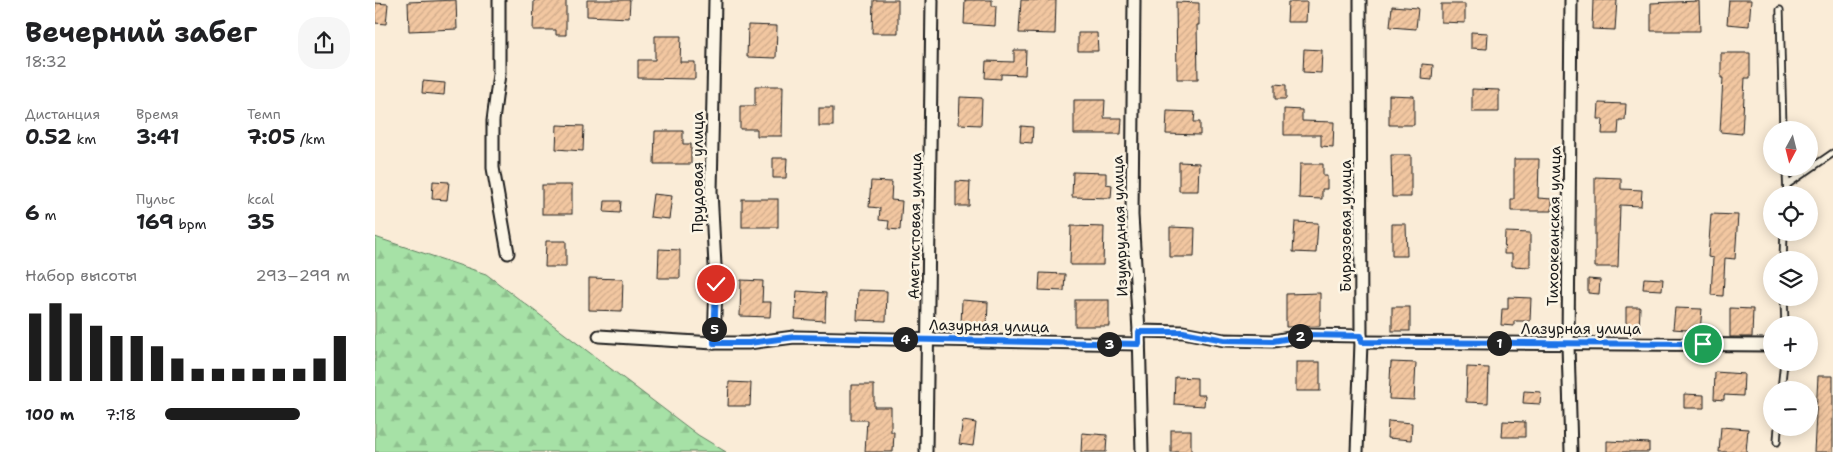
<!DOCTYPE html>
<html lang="ru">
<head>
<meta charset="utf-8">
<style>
	body { margin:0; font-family:"Shantell Sans",sans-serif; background:#f6f6f6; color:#202124; height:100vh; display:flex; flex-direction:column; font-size:19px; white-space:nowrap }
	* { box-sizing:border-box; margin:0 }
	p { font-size:16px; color:#757577 }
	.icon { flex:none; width:28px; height:28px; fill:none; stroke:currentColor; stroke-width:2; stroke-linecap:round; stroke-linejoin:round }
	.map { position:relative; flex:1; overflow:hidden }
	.side { display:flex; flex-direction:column; background:#fff; width:375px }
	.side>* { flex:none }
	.needle { width:32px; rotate:187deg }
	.fabs { position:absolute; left:1388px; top:121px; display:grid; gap:10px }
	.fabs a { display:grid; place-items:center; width:55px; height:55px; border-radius:50%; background:#fff; box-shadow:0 2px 12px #0003; font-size:25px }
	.pin { position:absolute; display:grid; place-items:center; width:42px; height:42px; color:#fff; margin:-21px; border:2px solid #fff; border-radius:50%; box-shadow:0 1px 5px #0007 }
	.km { position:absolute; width:25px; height:25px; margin:-12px; border-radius:50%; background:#222; color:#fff; font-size:14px; line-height:25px; text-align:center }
	.round { display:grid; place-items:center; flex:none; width:52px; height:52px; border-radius:20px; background:#f6f6f6 }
	.overview { display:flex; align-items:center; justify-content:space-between; height:85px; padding:0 25px }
	h1 { font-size:28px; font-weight:700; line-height:38px }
	.figures { display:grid; grid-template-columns:repeat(3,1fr); gap:8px; height:85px; padding:5px 25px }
	.figures div { display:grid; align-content:center }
	.figures b { font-size:21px; font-weight:700 }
	.figures small { font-size:14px; font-weight:400 }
	.figures p { font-size:14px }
	.chart { height:140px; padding:10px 25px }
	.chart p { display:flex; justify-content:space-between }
	.chart svg { width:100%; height:90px; margin-top:5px; stroke:#1c1c1c; stroke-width:6 }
	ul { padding:0 25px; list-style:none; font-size:16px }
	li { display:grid; grid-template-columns:80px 60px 1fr; align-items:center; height:38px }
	li i { height:12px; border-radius:6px; background:#1c1c1c }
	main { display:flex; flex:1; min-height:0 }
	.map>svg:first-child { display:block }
	.forest { fill:url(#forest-firs); stroke:#617e61 }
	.building { fill:url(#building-hatch); stroke:#1c1c1c }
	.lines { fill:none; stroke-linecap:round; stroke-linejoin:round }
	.lane-casing { stroke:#1c1c1c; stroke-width:9 }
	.street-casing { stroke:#1c1c1c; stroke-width:15 }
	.lane { stroke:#fcf5e5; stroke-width:5.5 }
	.street { stroke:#fcf5e5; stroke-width:11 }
	.route-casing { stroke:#fff; stroke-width:10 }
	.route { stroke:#1a73e8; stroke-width:6 }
	.labels { text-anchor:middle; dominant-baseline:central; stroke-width:5; stroke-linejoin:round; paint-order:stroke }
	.street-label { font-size:15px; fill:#1c1c1c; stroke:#fcf5e5 }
</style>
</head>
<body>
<main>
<section class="side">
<div class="overview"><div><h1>Вечерний забег</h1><p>18:32</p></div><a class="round"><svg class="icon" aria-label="share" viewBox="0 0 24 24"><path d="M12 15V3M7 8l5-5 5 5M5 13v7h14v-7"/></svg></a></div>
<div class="figures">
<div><p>Дистанция</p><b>0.52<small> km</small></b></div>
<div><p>Время</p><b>3:41</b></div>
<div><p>Темп</p><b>7:05<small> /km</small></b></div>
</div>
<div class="figures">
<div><b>6<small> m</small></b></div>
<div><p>Пульс</p><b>169<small> bpm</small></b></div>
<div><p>kcal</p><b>35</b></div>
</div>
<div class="chart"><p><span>Набор высоты</span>293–299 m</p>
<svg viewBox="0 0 160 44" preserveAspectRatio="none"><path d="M5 44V11M15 44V6M25 44V11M35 44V17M45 44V22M55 44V22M65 44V27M75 44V33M85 44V38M95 44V38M105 44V38M115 44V38M125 44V38M135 44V38M145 44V33M155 44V22"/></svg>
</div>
<ul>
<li><b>100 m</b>7:18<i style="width:73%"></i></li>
</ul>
</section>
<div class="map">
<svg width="1458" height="452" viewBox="0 0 1458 452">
	<defs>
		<pattern id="forest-firs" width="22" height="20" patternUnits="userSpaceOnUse" patternTransform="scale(1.25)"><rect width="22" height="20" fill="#a6e1a6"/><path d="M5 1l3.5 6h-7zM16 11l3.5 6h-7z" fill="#8ec08e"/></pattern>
		<pattern id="building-hatch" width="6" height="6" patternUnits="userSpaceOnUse" patternTransform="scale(1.25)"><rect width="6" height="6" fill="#f2c7a1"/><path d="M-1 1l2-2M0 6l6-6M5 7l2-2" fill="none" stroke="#cfaa8a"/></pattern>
	</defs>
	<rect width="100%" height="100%" fill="#faecd7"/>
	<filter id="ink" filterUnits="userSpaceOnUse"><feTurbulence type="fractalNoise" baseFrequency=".02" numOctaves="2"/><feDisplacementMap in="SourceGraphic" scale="10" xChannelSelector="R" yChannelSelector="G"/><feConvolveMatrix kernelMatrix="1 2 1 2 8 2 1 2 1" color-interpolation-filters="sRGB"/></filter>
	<g filter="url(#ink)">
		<path class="forest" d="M0 237 111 274 323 435 351 452H0Z"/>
		<g class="building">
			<path d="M81 0 82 29 34 31 33 2Z"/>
			<path d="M159 0H191V35H181V30H158Z"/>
			<path d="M212 0H255L254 18 212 16Z"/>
			<path d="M498 0H523V33H497Z"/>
			<path d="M590 0H617V6H621L620 26 589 24Z"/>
			<path d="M646 0H681L680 34 644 33Z"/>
			<path d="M1218 0H1242L1240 30 1217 29Z"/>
			<path d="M1354 0H1376L1374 26 1352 24Z"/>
			<path d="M1324 1 1325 31H1276V3Z"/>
			<path d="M801 2 824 3V25H822L823 79H802Z"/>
			<path d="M913 2H932L931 22H912Z"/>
			<path d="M0 3 13 4 11 24 0 23Z"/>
			<path d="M1066 4H1090V23L1066 22Z"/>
			<path d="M1017 6 1043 8 1041 29 1015 27Z"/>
			<path d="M373 25 402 26 401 58 372 57Z"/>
			<path d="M1096 32 1113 33 1112 49 1096 48Z"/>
			<path d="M703 33H722L723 51H703Z"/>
			<path d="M280 36H306L305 62H320V79L263 78V60H280Z"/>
			<path d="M929 49 947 50 946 73 928 72Z"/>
			<path d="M639 50H651L650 75 626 74V79L610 78 611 61 639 62Z"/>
			<path d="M1346 53H1375V78H1370L1367 134 1345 132 1348 78H1346Z"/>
			<path d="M1047 64 1058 65 1057 80 1046 79Z"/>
			<path d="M48 81 70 83 69 95 47 93Z"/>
			<path d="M900 84 911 85V99H900Z"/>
			<path d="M380 86H408L407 136H382V129H365V106H380Z"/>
			<path d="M1097 89 1124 90V112H1097Z"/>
			<path d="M1014 95 1039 96V125H1014Z"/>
			<path d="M585 97 607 98 606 125 584 124Z"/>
			<path d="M699 100H730L729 118H747L746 134H699Z"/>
			<path d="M1224 103 1251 104 1250 120H1244L1243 134H1227L1228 119H1223Z"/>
			<rect x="444" y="108" width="14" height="18"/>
			<path d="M909 109 927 110V121L959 122 958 147 946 146V135H909Z"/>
			<path d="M792 111 820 112 819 122H825V135L791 134Z"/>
			<path d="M182 125 209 126 208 151 181 149Z"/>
			<path d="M646 126 658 127 657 143 645 142Z"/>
			<path d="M280 131H308V144H316V164H279Z"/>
			<path d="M1016 155H1036V197H1017Z"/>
			<path d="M398 158H412L411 178H398Z"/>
			<path d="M1139 159H1164L1163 198 1177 199V211H1136V199H1139Z"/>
			<path d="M804 162 824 163 823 191H804Z"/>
			<path d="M925 164H948V176H952V189H947V199L924 198Z"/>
			<path d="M698 172 731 173V184L737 185 736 198 697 197Z"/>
			<path d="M1220 177 1246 178V189L1267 190 1266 206 1245 205 1243 267H1220Z"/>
			<path d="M58 181 74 182 72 200 57 199Z"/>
			<path d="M496 181 517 182 516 200 527 201 525 230 513 229 514 221 504 220 505 208 494 207Z"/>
			<path d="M581 181 595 182 594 206H581Z"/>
			<rect x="167" y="185" width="30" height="29"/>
			<path d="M278 194 297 196 294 219 275 217Z"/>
			<rect x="367" y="199" width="36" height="28"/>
			<path d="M230 201H246L245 213 229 212Z"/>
			<path d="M1336 214 1363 215 1360 259 1350 258 1348 296 1336 295 1338 258 1333 257Z"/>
			<path d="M920 222 943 223 941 253 918 252Z"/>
			<path d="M1017 224H1031L1032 256H1017Z"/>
			<path d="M696 226 729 227 728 265H695Z"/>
			<path d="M795 227 820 228 819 257H795Z"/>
			<path d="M1130 232 1155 233V267L1137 266V254H1129Z"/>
			<path d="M171 241H191V267H170Z"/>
			<path d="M284 249 305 250V278H283Z"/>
			<path d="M665 273 690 274 689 291 664 290Z"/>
			<path d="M214 278 248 279 247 311 214 310Z"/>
			<path d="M1269 278 1288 279 1287 290 1268 289Z"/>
			<path d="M1213 279 1225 280 1224 294 1213 293Z"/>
			<path d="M366 280 388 281 387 302H396L395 317 365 316Z"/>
			<path d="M483 290 512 291 511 321 482 320Z"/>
			<path d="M422 291 451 293 450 321 420 319Z"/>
			<path d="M945 293V326L911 327V294Z"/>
			<path d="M1133 297 1156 298 1155 321H1139V326L1126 325 1127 309H1133Z"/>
			<path d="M587 300 613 302 612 328 586 326Z"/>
			<rect x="700" y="300" width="34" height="26"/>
			<rect x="1017" y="307" width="18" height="24"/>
			<path d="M1251 307H1265L1264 333H1251Z"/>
			<path d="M1300 308 1327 309 1325 331 1298 329Z"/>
			<path d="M1355 308 1378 309 1377 337H1355Z"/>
			<rect x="921" y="362" width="24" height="29"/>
			<path d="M1016 362 1041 363 1039 400 1014 399Z"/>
			<path d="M1092 367 1114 368 1113 403 1091 402Z"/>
			<path d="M1340 372 1369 374 1368 396 1349 395V400L1339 399Z"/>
			<path d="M1443 376H1458V452H1439Z"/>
			<path d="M800 377 822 378V395H830L829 406 799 404Z"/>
			<path d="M354 382 376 383 375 406H353Z"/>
			<path d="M476 385H499V407H516V432H519L518 452H490L492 420H476Z"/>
			<path d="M1149 391 1166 392 1165 404 1148 403Z"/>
			<path d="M1309 394 1329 395V408H1309Z"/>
			<path d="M588 421 601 423 598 446 584 444Z"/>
			<path d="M1013 421 1037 423 1036 440 1012 438Z"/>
			<path d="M1128 421 1150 422V437H1127Z"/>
			<path d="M1346 427 1373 429 1371 452H1344Z"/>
			<rect x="796" y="430" width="20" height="22"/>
			<path d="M707 433 732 435 731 452H706Z"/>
			<path d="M1232 441 1274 443V452H1232Z"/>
		</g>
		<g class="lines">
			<defs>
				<g id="lane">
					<path d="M1405 10 1408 130"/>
					<path d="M1411 168 1412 195"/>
					<path d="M1413 184 1458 153"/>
					<path d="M1408 260 1409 232"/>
					<path d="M1409 298 1410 325"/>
					<path d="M1406 390 1409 362"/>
					<path d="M1402 442 1403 428"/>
				</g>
				<g id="street">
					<path d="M124 0V74L118 121V168L133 253"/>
					<path d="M759 0 757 215 764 331 767 452"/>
					<path d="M764 331 808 332 849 340 898 341 932 335 986 336"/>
					<path d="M224 336 339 343H373L419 337 764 344"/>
					<path d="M986 342 1396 345"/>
					<path d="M339 343 341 284 336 191 340 0"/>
					<path d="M551 452 557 0"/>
					<path d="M982 452 986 342 985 0"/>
					<path d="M1196 452 1193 344 1196 0"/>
				</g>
			</defs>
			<use href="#lane" class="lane-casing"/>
			<use href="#street" class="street-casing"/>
			<use href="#lane" class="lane"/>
			<use href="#street" class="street"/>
		</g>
	</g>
	<g class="lines" filter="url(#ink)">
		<defs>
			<path id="route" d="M341 284 339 343H374L420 337 764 344V332H808L849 340 898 341 932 335 986 336V342L1328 344"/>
		</defs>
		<use href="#route" class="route-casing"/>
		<use href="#route" class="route"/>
	</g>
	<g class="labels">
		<g class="street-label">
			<text transform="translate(323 172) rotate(-90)">Прудовая улица</text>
			<text transform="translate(540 226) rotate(-89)">Аметистовая улица</text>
			<text transform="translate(745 226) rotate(-92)">Изумрудная улица</text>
			<text transform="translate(971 226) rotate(-90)">Бирюзовая улица</text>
			<text transform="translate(1179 226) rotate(-89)">Тихоокеанская улица</text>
			<text transform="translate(614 326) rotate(1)">Лазурная улица</text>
			<text x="1206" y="329">Лазурная улица</text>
		</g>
	</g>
</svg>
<div class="fabs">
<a><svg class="needle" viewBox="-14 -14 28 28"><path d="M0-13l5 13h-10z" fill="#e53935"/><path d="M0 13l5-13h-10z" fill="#757577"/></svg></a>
<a><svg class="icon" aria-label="locate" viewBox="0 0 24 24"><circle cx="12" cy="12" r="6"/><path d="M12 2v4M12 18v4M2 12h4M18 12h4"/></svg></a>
<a><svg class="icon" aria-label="layers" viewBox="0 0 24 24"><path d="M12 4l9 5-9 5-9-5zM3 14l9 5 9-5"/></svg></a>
<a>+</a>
<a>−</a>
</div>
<div class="pin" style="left:1328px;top:344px;background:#1e9e55"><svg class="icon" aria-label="arrive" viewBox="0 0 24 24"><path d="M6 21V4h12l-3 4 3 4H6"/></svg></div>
<div class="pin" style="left:341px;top:284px;background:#d93025"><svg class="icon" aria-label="check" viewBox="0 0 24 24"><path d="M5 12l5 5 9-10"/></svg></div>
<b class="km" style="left:1124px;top:343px">1</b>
<b class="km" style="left:925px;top:336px">2</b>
<b class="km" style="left:734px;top:344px">3</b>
<b class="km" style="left:530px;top:339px">4</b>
<b class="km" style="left:339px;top:329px">5</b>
</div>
</main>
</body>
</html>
